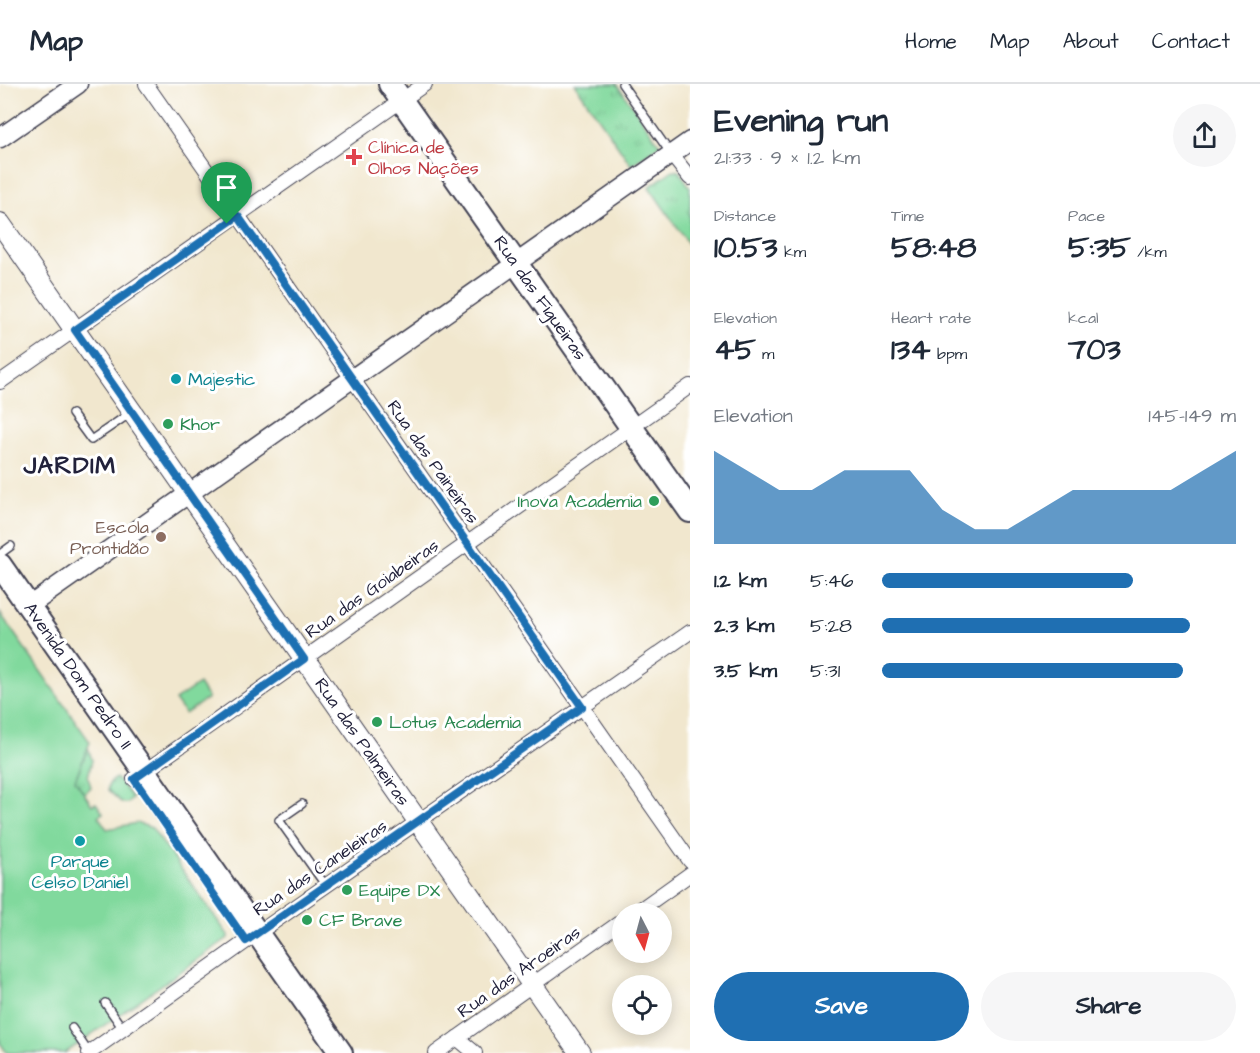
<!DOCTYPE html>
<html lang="en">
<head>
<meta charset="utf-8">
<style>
	body { margin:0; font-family:"Architects Daughter",sans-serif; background:#f6f6f7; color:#1f2937; height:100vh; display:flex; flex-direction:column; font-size:22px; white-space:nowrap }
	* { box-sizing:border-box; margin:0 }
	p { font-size:20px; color:#747a83 }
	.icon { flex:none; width:33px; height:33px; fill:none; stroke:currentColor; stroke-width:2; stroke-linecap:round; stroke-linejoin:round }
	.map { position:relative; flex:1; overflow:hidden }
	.panel { display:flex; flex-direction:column; background:#fff; width:570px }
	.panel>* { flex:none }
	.needle { width:39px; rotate:174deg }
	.fabs { position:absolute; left:612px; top:819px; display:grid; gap:12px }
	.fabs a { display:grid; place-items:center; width:60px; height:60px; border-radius:50%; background:#fff; box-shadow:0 3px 15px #0003; font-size:30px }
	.pin { position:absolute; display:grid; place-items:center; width:51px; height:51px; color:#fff; margin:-62px -26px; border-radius:50% 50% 50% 0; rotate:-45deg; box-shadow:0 0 6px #0007 }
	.pin .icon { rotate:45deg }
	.round { display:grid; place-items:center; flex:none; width:63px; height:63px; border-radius:32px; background:#f6f6f7 }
	.head { display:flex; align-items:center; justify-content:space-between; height:102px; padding:0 24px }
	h1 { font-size:33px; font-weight:700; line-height:45px }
	.metrics { display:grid; grid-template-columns:repeat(3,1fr); gap:9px; height:102px; padding:6px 24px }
	.metrics div { display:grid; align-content:center }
	.metrics b { font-size:30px; font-weight:700 }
	.metrics small { font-size:16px; font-weight:400 }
	.metrics p { font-size:16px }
	.chart { height:168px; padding:12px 24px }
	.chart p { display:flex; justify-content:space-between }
	.chart svg { width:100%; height:108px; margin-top:6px; fill:#1f6fb2; opacity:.7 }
	.primary-button { display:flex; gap:12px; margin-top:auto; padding:12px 24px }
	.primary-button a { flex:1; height:69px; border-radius:36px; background:#1f6fb2; color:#fff; font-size:24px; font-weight:700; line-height:69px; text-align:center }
	.primary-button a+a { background:#f6f6f7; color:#1f2937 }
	ul { padding:0 24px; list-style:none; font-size:20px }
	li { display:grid; grid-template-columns:96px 72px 1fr; align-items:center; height:45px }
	li i { height:15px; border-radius:8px; background:#1f6fb2 }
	header { display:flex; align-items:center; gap:36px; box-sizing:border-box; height:84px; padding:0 30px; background:#fff; border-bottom:2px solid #e0e1e3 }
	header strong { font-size:28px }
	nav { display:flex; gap:33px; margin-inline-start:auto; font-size:21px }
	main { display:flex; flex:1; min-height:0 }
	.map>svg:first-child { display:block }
	.grass { fill:url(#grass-tufts); stroke:#527e6c; stroke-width:1.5 }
	.park { fill:#81d99d; stroke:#527e6c; stroke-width:1.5 }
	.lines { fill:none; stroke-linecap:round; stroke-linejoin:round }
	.service-casing { stroke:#414051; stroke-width:10 }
	.minor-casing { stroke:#414051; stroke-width:16 }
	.tertiary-casing { stroke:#414051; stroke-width:21 }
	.secondary-casing { stroke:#414051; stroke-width:22 }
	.primary-casing { stroke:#414051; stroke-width:26 }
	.service { stroke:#fff; stroke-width:7 }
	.minor { stroke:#fff; stroke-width:14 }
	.tertiary { stroke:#fff; stroke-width:18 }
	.secondary { stroke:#fff; stroke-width:20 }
	.primary { stroke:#fff; stroke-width:22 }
	.route-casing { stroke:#fff; stroke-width:12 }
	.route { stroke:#1f6fb2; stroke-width:8 }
	.health-dot { fill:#e0444e; stroke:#fff; stroke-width:2 }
	.culture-dot { fill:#0f9aa8; stroke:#fff; stroke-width:2 }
	.leisure-dot { fill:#2e9e5b; stroke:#fff; stroke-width:2 }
	.education-dot { fill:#8d6e63; stroke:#fff; stroke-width:2 }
	.labels { text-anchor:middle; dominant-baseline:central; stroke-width:6; stroke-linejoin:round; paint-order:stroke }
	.health-label { font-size:18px; fill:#be3a42; stroke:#fff; text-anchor:start }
	.street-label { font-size:18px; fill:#22223b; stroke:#fff }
	.culture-label { font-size:18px; fill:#0d838f; stroke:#fff; text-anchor:start }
	.leisure-label { font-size:18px; fill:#27864d; stroke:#fff; text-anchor:start }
	.education-label { font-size:18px; fill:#785e54; stroke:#fff; text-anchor:end }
	.district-label { font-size:24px; font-weight:bold; letter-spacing:1.5px; fill:#22223b; stroke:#fff }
</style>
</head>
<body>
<header>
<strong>Map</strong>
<nav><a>Home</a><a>Map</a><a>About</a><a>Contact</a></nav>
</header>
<main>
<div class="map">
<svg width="690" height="969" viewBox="0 0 690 969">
	<defs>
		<pattern id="grass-tufts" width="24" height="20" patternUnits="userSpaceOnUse" patternTransform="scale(1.5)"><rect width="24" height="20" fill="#81d99d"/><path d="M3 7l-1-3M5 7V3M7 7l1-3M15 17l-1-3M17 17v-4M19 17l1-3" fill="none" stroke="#6fba88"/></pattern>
	</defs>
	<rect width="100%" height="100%" fill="#fff"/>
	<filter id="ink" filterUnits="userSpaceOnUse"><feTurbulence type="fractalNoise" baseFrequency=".0167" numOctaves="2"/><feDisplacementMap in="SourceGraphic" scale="12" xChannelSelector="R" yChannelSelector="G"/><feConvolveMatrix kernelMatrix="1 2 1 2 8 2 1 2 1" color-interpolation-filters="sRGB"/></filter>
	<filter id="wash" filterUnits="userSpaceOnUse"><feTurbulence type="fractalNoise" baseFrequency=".008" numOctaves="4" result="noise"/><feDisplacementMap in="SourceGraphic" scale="24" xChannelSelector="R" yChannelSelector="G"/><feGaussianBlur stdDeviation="1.35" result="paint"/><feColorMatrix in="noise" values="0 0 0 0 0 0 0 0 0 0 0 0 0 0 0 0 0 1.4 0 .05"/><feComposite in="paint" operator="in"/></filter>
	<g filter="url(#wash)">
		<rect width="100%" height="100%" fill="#f1e7ce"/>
		<g class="grass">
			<path d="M575 0H617L660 61 631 81Z"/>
			<path d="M673 86 679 87 690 103V162L649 103Z"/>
			<path d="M88 664 92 676 88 693 91 703 84 710 75 696Z"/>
			<path d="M116 694 132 713V715L128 719H122L108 706C107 701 112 695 116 694Z"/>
		</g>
		<g class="park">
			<path d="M0 529 90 658 75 696 92 721 96 719 103 729 98 732 107 745 137 739 152 744 228 851V854L65 969H7L0 959Z"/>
			<path d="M199 600 208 614 185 630 175 616Z"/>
		</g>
	</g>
	<g filter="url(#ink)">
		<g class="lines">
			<defs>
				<g id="service">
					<path d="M622 0 671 70"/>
					<path d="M72 330 91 356 129 330"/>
					<path d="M0 470 11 462"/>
					<path d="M302 720 279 736 326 802"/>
					<path d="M105 919 123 945"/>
					<path d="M72 944 89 969"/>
				</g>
				<g id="minor">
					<path d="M146 0 690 777"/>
					<path d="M671 70 690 94"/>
					<path d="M0 298 425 0"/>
					<path d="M134 695 690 302"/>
					<path d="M634 830 690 790"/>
					<path d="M457 954 475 969"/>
					<path d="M89 969 258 849 690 548"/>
					<path d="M436 969 622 837"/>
				</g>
				<g id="tertiary">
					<path d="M0 54 78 0"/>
					<path d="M29 522 690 57"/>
				</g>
				<path id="secondary" d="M0 139 580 969"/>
				<g id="primary">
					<path d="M390 0 690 427"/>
					<path d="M0 481 341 969"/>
				</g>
			</defs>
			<use href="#service" class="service-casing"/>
			<use href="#minor" class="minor-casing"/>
			<use href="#tertiary" class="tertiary-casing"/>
			<use href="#secondary" class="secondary-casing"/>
			<use href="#primary" class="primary-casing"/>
			<use href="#service" class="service"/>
			<use href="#minor" class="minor"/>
			<use href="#tertiary" class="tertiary"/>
			<use href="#secondary" class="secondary"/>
			<use href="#primary" class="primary"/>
		</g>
	</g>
	<g class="lines" filter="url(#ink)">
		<defs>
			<path id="route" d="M238 132 582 623 246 857 134 695 304 575 75 246Z"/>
		</defs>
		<use href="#route" class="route-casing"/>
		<use href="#route" class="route"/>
	</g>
	<path class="health-dot" d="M351 64h6v6h6v6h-6v6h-6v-6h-6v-6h6z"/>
	<g class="culture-dot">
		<circle cx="176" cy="295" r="6"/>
		<circle cx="80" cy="757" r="6"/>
	</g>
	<g class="leisure-dot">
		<circle cx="168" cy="340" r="6"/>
		<circle cx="654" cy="417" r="6"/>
		<circle cx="377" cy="638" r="6"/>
		<circle cx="347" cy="806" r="6"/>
		<circle cx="307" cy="836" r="6"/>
	</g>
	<circle class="education-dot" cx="161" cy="453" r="6"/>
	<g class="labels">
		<g class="health-label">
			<text x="368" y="63">Clínica de<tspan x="368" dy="21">Olhos Nações</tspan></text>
		</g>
		<g class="street-label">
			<text transform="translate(540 214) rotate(55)">Rua das Figueiras</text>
			<text transform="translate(433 378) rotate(55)">Rua das Paineiras</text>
			<text transform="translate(372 505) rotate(-35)">Rua das Goiabeiras</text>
			<text transform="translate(78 592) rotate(55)">Avenida Dom Pedro II</text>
			<text transform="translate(362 658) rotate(55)">Rua das Palmeiras</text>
			<text transform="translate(320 784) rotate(-34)">Rua das Caneleiras</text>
			<text transform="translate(519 888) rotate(-35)">Rua das Aroeiras</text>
		</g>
		<g class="culture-label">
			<text x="188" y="295">Majestic</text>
			<text x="80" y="777" text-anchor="middle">Parque<tspan x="80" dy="21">Celso Daniel</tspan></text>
		</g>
		<g class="leisure-label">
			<text x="180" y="340">Khor</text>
			<text x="642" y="417" text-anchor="end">Inova Academia</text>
			<text x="389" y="638">Lotus Academia</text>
			<text x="359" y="806">Equipe DX</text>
			<text x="319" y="836">CF Brave</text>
		</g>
		<g class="education-label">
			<text x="149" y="443">Escola<tspan x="149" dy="21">Prontidão</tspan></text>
		</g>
		<g class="district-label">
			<text x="70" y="382">JARDIM</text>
		</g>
	</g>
</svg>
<div class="fabs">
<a><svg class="needle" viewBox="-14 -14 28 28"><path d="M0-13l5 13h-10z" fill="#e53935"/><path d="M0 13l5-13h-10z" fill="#747a83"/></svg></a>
<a><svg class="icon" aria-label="locate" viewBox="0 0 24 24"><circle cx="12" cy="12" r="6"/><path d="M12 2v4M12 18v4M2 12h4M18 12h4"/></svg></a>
</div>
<div class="pin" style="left:227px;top:140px;background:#1e9e55"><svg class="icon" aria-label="arrive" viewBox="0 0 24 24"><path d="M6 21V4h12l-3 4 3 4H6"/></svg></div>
</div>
<section class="panel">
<div class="head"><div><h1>Evening run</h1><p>21:33 · 9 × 1.2 km</p></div><a class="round"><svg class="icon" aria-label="share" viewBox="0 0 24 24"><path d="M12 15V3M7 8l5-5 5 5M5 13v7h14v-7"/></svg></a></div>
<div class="metrics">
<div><p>Distance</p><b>10.53<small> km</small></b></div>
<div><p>Time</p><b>58:48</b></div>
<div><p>Pace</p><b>5:35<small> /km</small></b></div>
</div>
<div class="metrics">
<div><p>Elevation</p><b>45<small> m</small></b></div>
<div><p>Heart rate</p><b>134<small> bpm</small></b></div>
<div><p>kcal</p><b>703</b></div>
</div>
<div class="chart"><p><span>Elevation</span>145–149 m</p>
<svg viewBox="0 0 160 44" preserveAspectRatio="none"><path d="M0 44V6L10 14L20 22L30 22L40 14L50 14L60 14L70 30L80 38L90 38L100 30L110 22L120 22L130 22L140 22L150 14L160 6V44z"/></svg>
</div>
<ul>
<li><b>1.2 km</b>5:46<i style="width:71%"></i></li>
<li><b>2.3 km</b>5:28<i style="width:87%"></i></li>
<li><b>3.5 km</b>5:31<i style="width:85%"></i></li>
</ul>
<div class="primary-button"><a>Save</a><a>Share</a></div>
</section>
</main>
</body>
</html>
